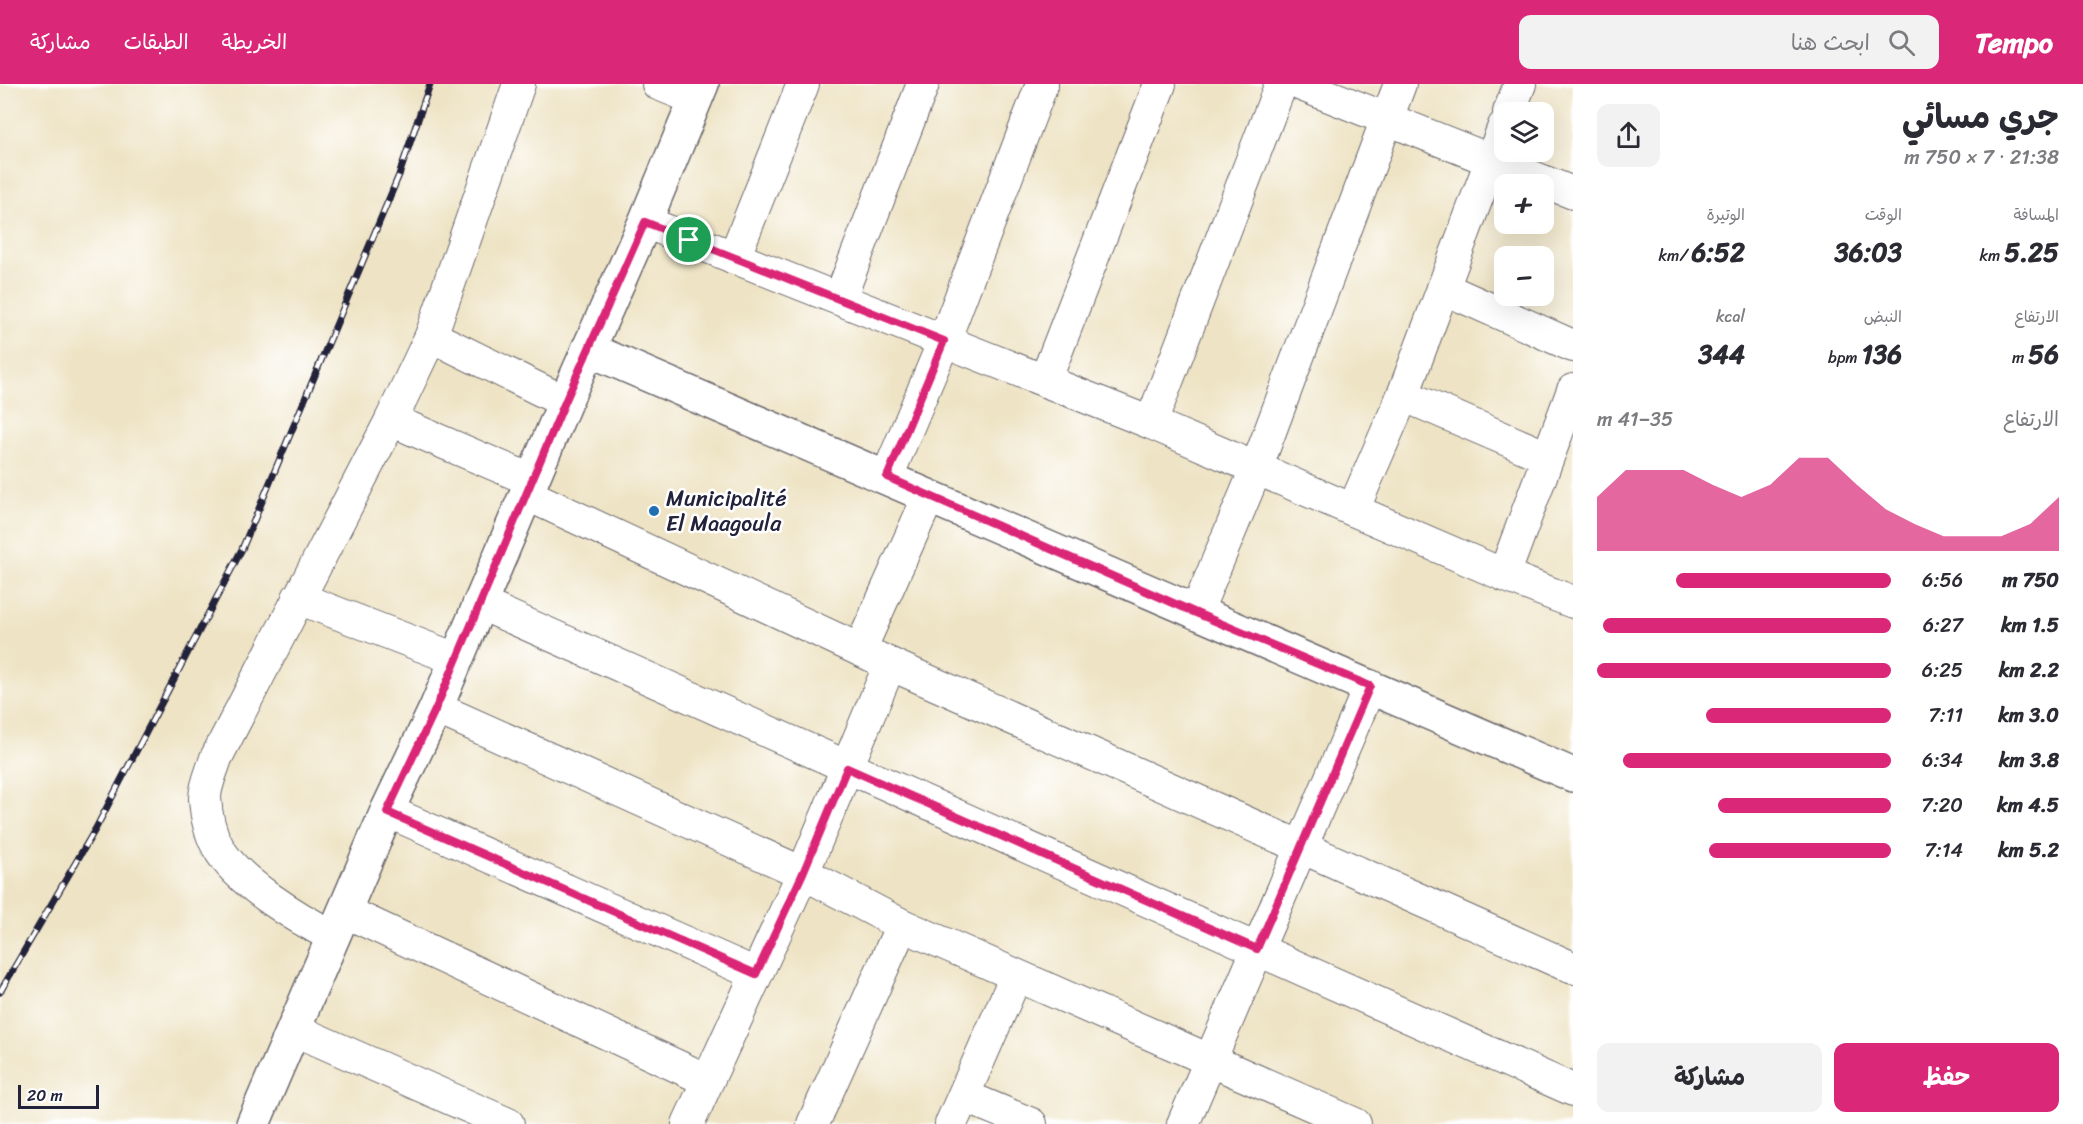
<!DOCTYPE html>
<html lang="ar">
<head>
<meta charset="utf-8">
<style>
	body { margin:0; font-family:Sriracha,"Playpen Sans Arabic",sans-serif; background:#f2f2f3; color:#2b2b33; direction:rtl; height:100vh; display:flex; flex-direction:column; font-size:22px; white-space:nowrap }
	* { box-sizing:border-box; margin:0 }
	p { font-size:20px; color:#7c7c81 }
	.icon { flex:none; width:33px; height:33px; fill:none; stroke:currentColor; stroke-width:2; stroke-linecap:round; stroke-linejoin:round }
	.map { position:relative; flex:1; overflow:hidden; direction:ltr }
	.panel { display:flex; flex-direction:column; background:#fff; width:510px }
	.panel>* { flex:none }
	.controls { position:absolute; left:1494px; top:18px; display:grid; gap:12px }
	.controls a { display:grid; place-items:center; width:60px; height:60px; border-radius:12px; background:#fff; box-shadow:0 6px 24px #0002; font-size:30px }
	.scale { position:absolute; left:18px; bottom:15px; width:81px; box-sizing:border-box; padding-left:6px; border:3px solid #22223b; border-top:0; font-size:16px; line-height:21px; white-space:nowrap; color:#22223b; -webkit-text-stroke:4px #fff; paint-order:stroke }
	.pin { position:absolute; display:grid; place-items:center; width:51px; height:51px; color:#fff; margin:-26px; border:3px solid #fff; border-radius:50%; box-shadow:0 2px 6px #0007 }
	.round { display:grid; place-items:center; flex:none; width:63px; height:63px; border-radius:12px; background:#f2f2f3 }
	.overview { display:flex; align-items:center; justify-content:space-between; height:102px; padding:0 24px }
	h1 { font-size:33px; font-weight:700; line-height:45px }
	.metrics { display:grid; grid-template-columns:repeat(3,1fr); gap:9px; height:102px; padding:6px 24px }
	.metrics div { display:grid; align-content:center }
	.metrics b { font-size:26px; font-weight:700 }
	.metrics small { font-size:16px; font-weight:400 }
	.metrics p { font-size:16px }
	.chart { height:168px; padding:12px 24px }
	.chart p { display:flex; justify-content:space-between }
	.chart svg { width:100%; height:108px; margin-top:6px; fill:#db2777; opacity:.7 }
	.action { display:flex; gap:12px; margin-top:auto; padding:12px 24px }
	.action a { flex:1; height:69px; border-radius:12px; background:#db2777; color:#fff; font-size:24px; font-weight:700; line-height:69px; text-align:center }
	.action a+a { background:#f2f2f3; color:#2b2b33 }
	ul { padding:0 24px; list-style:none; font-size:20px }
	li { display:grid; grid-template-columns:96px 72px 1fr; align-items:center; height:45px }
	li i { height:15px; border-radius:8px; background:#db2777 }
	header { display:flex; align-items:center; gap:36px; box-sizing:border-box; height:84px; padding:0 30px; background:#db2777; color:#fff }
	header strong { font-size:28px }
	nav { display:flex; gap:33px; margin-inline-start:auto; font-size:21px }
	.search { width:420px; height:54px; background:#f2f2f3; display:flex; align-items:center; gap:15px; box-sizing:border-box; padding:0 21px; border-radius:12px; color:#7c7c81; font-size:22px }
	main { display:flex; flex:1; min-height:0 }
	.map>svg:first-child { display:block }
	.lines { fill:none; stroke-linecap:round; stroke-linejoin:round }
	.street-casing { stroke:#69666b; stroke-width:34 }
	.secondary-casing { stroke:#69666b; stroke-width:36 }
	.street { stroke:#fff; stroke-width:32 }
	.secondary { stroke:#fff; stroke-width:33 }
	.rail-casing { stroke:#22223b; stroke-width:7 }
	.rail { stroke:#fff; stroke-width:4.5; stroke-dasharray:14; stroke-linecap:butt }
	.route-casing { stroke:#fff; stroke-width:12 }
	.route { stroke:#db2777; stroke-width:8 }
	.poi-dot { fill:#1f6fb2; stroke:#fff; stroke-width:2 }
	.labels { text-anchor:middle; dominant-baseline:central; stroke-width:5; stroke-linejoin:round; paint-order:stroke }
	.poi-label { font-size:22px; fill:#22223b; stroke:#fff; text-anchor:start }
</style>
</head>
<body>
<header>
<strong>Tempo</strong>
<div class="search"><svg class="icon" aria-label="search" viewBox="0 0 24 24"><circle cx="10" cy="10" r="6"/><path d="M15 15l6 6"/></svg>ابحث هنا</div>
<nav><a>الخريطة</a><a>الطبقات</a><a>مشاركة</a></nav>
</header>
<main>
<section class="panel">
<div class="overview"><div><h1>جري مسائي</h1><p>21:38 · 7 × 750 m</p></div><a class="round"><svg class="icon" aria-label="share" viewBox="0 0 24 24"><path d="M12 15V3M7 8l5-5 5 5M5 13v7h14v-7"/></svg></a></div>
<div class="metrics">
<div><p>المسافة</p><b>5.25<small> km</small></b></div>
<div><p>الوقت</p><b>36:03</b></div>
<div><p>الوتيرة</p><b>6:52<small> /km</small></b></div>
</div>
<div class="metrics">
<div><p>الارتفاع</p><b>56<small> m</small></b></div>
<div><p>النبض</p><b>136<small> bpm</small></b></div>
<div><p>kcal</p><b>344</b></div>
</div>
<div class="chart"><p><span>الارتفاع</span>35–41 m</p>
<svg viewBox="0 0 160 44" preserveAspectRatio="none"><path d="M0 44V22L10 11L20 11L30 11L40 17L50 22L60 17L70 6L80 6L90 17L100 27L110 33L120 38L130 38L140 38L150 33L160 22V44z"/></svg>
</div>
<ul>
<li><b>750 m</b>6:56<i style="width:73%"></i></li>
<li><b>1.5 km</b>6:27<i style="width:98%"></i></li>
<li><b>2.2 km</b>6:25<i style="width:100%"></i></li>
<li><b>3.0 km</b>7:11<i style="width:63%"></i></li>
<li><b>3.8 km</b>6:34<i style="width:91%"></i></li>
<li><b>4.5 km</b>7:20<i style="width:59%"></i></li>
<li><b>5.2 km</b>7:14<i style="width:62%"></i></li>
</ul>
<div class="action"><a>حفظ</a><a>مشاركة</a></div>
</section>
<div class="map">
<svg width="1573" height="1040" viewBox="0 0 1573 1040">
	<rect width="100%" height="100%" fill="#fff"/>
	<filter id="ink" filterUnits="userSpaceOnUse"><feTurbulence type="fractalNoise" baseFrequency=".0167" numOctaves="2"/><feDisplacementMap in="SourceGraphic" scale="12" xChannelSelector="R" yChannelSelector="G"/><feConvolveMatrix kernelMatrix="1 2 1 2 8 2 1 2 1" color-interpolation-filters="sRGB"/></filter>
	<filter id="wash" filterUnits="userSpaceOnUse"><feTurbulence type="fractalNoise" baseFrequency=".008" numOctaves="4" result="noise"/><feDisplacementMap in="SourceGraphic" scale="24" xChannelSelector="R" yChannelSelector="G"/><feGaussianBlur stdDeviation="1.35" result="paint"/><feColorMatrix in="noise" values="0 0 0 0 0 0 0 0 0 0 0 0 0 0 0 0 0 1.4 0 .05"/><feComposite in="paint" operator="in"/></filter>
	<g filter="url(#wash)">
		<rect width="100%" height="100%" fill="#eee3c4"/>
	</g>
	<g filter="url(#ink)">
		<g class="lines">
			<defs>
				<g id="street">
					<path d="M519 0 431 252 565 318"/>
					<path d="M658 0 696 15"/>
					<path d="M1299 0 1573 109"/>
					<path d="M1509 28 1520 0"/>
					<path d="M645 138 1151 339 1504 491 1573 518"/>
					<path d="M734 174 803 0"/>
					<path d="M1443 204 1573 262"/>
					<path d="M840 214 923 0"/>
					<path d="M1045 297 1160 0"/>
					<path d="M1403 311 1547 373"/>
					<path d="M391 336 531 396"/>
					<path d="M1151 339 1281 0"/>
					<path d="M887 393 944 257 1042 0"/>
					<path d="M526 410 890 580 1573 884"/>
					<path d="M1353 426 1403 311 1504 42"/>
					<path d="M1504 491 1573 306"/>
					<path d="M298 514 456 575"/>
					<path d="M479 519 1573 1006"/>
					<path d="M1196 529 1256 385 1400 0"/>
					<path d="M860 566 929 412"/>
					<path d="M436 624 803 789 902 841 1355 1040"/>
					<path d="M387 727 756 890"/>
					<path d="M344 827 707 996"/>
					<path d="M333 852C298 835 236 797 218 763 210 749 206 731 205 714 205 702 212 687 216 674L391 336 431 252"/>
					<path d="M295 946 508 1040"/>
					<path d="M964 1012 1031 1040"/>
					<path d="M688 1040 803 789 890 580"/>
					<path d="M813 1040 902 841"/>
					<path d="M951 1040 1016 892"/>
					<path d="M1183 1040 1370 602"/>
				</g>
				<g id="secondary">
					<path d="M588 265 1573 691"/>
					<path d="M253 1040 387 727 436 624 565 318 645 138 702 0"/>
				</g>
			</defs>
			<use href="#street" class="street-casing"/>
			<use href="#secondary" class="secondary-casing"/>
			<use href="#street" class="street"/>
			<use href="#secondary" class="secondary"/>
			<defs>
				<path id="rail" d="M0 908 96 744 242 465 399 91 430 0"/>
			</defs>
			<use href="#rail" class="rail-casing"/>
			<use href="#rail" class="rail"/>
		</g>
	</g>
	<g class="lines" filter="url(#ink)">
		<defs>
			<path id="route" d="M645 138 944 257 887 393 1196 529 1370 602 1257 865 847 684 803 789 756 890 387 728 436 624 565 318Z"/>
		</defs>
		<use href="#route" class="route-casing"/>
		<use href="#route" class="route"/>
	</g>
	<circle class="poi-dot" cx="654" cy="427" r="6"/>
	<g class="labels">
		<g class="poi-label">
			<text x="666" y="414">Municipalité<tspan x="666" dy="25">El Maagoula</tspan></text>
		</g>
	</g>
</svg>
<div class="controls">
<a><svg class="icon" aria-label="layers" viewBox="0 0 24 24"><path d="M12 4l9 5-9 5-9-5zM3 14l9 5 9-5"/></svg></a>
<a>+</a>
<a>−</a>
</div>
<div class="scale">20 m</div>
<div class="pin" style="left:689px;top:156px;background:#1e9e55"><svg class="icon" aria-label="arrive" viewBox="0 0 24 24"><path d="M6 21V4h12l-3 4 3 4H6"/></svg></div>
</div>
</main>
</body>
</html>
